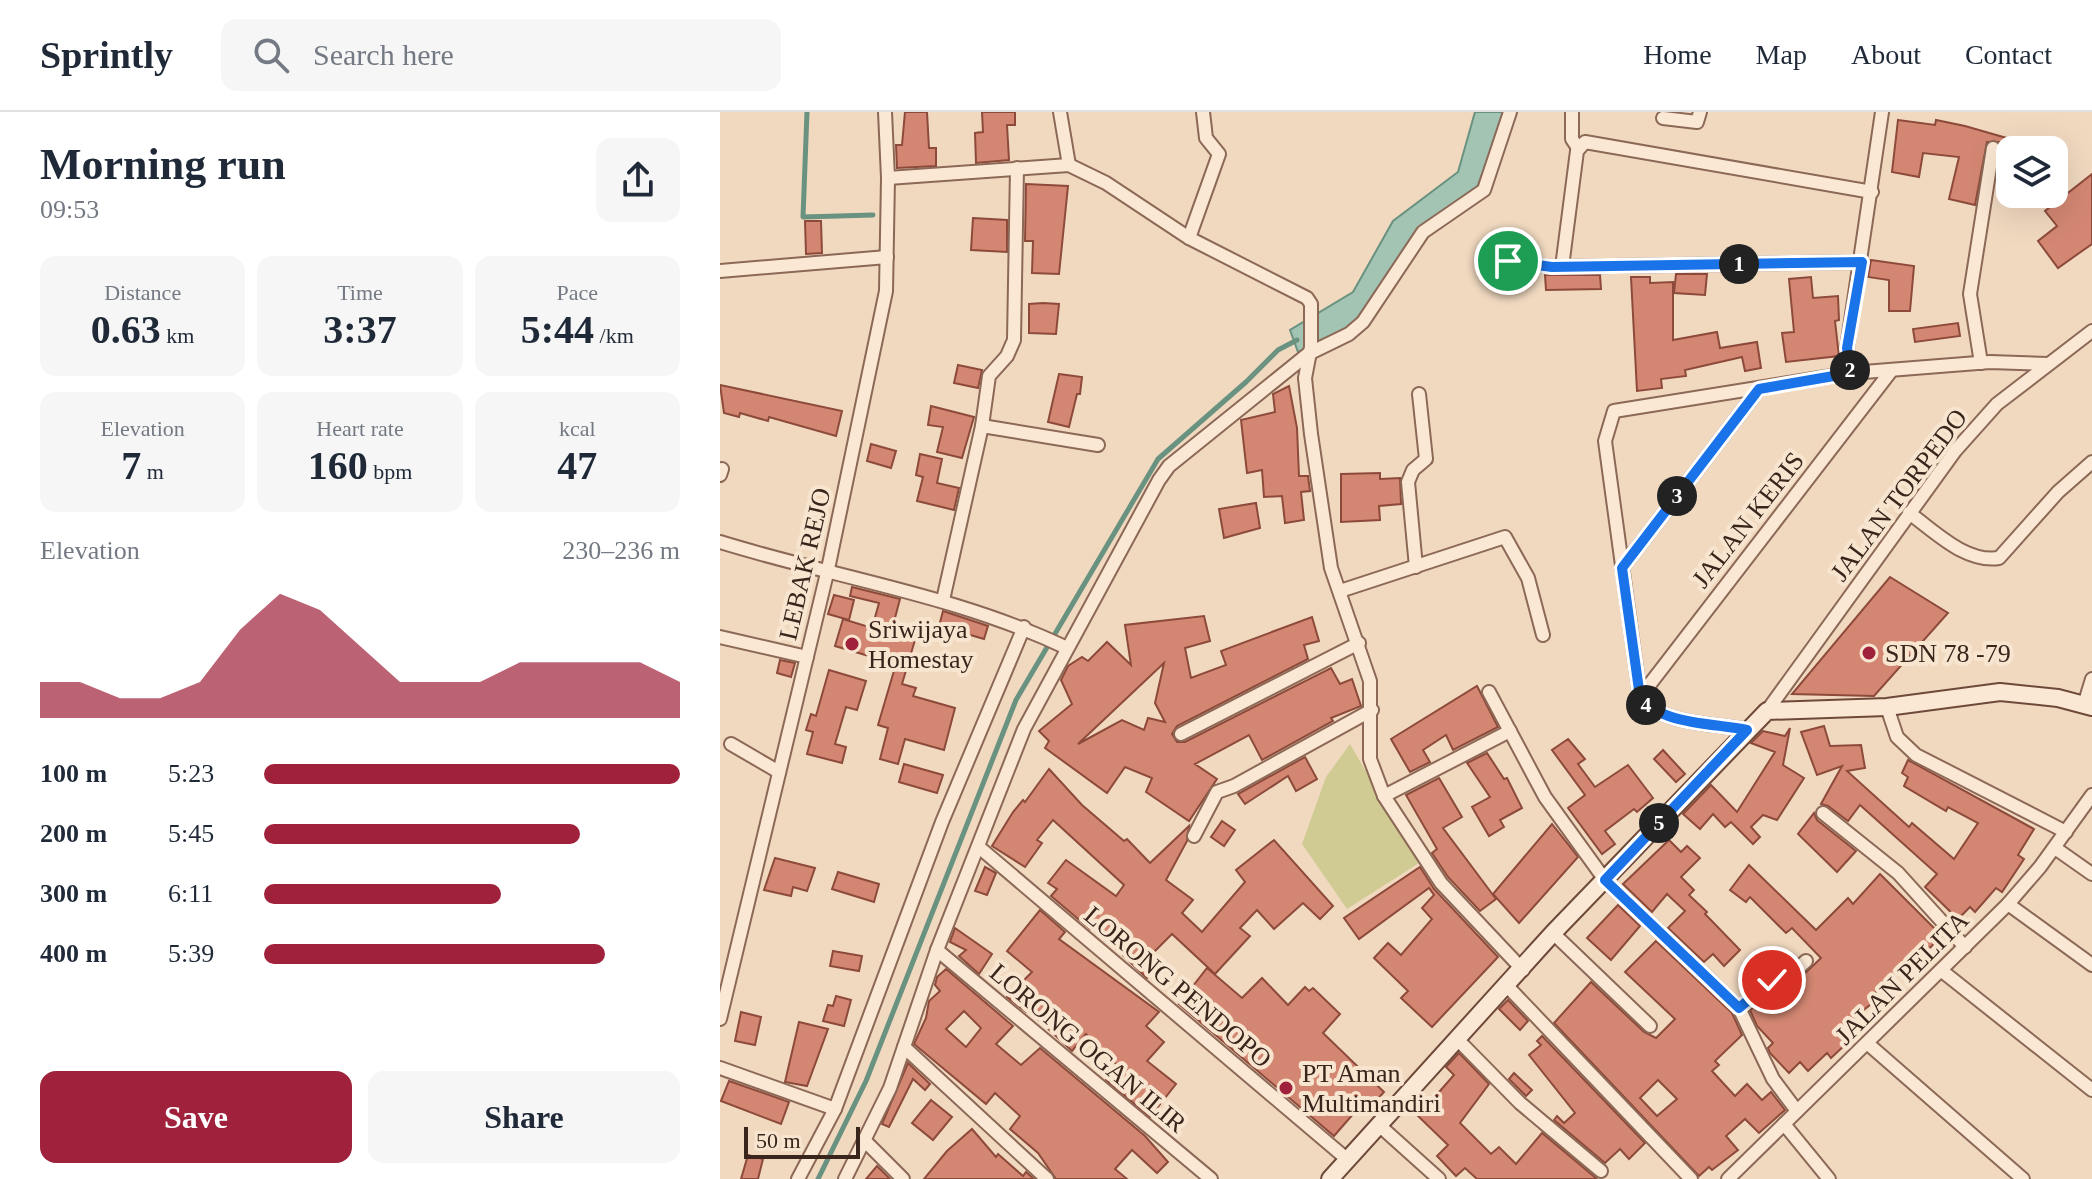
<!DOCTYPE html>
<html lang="en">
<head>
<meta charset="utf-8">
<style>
	body { margin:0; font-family:"Times New Roman",serif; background:#f6f6f7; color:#1f2937; height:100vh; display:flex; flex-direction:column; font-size:30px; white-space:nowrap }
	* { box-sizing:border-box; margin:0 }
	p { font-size:26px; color:#747a83 }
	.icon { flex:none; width:44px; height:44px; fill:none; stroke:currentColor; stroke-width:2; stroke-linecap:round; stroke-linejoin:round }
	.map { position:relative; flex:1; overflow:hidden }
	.sheet { display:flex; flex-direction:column; background:#fff; width:720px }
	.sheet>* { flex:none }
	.fabs { position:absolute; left:1276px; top:24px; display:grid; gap:16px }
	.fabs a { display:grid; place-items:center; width:72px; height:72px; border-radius:16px; background:#fff; box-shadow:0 8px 32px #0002; font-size:40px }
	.scale { position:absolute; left:24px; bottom:20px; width:116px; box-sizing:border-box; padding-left:8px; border:4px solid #3a251c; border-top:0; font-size:22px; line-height:28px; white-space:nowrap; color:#3a251c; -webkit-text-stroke:6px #f8e5d0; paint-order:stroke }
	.pin { position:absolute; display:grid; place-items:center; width:68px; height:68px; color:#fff; margin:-34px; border:4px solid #fff; border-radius:50%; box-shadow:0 2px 8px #0007 }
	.km { position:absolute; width:40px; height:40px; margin:-20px; border-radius:50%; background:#222; color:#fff; font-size:22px; line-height:40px; text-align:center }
	.round { display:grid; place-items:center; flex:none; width:84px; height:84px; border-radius:16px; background:#f6f6f7 }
	.overview { display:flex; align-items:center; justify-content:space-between; height:136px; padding:0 40px }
	h1 { font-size:44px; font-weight:800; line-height:60px }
	.stats { display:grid; grid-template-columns:repeat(3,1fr); gap:12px; height:136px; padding:8px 40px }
	.stats div { display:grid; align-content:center; border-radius:16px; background:#f6f6f7; text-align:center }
	.stats b { font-size:40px; font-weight:800 }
	.stats small { font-size:22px; font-weight:400 }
	.stats p { font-size:22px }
	.chart { height:224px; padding:16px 40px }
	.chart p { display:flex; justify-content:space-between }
	.chart svg { width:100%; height:144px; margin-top:8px; fill:#a0213b; opacity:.7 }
	.action { display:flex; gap:16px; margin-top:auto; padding:16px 40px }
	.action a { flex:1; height:92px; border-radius:16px; background:#a0213b; color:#fff; font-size:32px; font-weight:800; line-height:92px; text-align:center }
	.action a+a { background:#f6f6f7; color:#1f2937 }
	ul { padding:0 40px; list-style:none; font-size:26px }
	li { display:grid; grid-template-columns:128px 96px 1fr; align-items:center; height:60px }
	li i { height:20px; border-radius:10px; background:#a0213b }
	header { display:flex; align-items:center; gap:48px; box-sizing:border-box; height:112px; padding:0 40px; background:#fff; border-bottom:2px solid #e0e1e3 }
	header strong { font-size:38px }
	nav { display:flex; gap:44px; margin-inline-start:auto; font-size:28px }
	.search { width:560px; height:72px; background:#f6f6f7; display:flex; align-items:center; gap:20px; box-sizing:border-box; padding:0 28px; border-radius:16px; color:#747a83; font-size:30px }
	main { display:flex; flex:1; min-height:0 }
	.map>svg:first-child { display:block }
	.green { fill:#d0cb93 }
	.water { fill:#a3c3b3; stroke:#699280; stroke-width:2 }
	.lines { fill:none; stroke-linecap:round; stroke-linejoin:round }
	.stream { stroke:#699280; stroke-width:5 }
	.building { fill:#d38772; stroke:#8d4a3a; stroke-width:2; fill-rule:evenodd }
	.street-casing { stroke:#8c6856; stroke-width:16 }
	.secondary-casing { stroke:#6e4939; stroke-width:20 }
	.street { stroke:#fbe8d4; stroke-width:12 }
	.secondary { stroke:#fbe8d4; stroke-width:16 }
	.route-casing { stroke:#fff; stroke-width:16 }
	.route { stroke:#1a73e8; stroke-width:10 }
	.poi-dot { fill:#a0213b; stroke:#f8e5d0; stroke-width:3 }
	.labels { text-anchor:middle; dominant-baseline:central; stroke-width:8; stroke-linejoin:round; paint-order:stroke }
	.street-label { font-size:26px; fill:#3a251c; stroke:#f8e5d0 }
	.poi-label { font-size:26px; fill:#3a251c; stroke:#f8e5d0; text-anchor:start }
</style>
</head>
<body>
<header>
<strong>Sprintly</strong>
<div class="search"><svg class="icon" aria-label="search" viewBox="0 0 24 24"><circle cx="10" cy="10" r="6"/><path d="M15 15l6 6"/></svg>Search here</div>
<nav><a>Home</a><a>Map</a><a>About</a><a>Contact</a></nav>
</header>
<main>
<section class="sheet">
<div class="overview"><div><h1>Morning run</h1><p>09:53</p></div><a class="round"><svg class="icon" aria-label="share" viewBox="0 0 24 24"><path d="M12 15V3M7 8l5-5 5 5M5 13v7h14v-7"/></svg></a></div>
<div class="stats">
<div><p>Distance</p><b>0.63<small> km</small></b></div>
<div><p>Time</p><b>3:37</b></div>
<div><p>Pace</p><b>5:44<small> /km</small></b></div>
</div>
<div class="stats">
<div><p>Elevation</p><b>7<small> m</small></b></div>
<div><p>Heart rate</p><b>160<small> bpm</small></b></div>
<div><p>kcal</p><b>47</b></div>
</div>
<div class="chart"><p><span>Elevation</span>230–236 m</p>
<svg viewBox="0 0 160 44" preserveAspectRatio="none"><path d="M0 44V33L10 33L20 38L30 38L40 33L50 17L60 6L70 11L80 22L90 33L100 33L110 33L120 27L130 27L140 27L150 27L160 33V44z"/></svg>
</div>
<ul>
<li><b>100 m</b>5:23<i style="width:100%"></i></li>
<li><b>200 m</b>5:45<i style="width:76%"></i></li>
<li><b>300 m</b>6:11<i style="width:57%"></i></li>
<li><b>400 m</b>5:39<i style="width:82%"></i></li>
</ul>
<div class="action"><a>Save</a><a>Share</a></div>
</section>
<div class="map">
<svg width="1372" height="1067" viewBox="0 0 1372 1067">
	<rect width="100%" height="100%" fill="#f1d9c0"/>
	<path class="green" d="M630 632 699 751 627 797 582 732 606 665Z"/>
	<path class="water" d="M755 0H785L754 84 722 100 697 124 643 205 605 229 578 240 570 218 633 180 673 109 738 60Z"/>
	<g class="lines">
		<g class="stream">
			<path d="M87 0 83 105 153 103"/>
			<path d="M98 1067 146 969 296 588 438 347 526 270 558 238 577 228"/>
		</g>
	</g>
	<g class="building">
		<path d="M185 0H207L209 36H216V54L177 56 176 33H182Z"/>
		<path d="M262 0H295V13H287L289 48 256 51 255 21 263 20Z"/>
		<path d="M1178 8 1215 13 1216 8 1245 14 1318 35 1317 38H1290V60L1279 57 1282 37 1279 30H1267L1255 93 1229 87 1239 45 1203 41 1199 65 1172 60Z"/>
		<path d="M1372 62V132L1338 156 1318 129 1337 114 1325 99Z"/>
		<path d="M306 72 348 74 339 162 312 161 313 129H305Z"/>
		<path d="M253 106 287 108V140L251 138Z"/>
		<path d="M85 109H101L102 141 86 142Z"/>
		<path d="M1151 148 1194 154 1190 199H1169V168L1148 165Z"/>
		<path d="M956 162H987L985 183 954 181Z"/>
		<path d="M825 163H880L881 177 826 178Z"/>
		<path d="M911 165H930V171L953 170V228L997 220 1000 236 1037 230 1041 256 1025 259 1022 245 965 258 966 264 941 267 942 276 917 279Z"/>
		<path d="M1091 165 1093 186 1118 184 1119 208 1115 209 1119 244 1066 250 1062 221 1074 220 1069 167Z"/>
		<path d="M323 191 339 192 336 222 309 221V192Z"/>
		<path d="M1238 211 1240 224 1195 230 1193 217Z"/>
		<path d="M238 253 262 258 258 276 234 271Z"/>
		<path d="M339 262 362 265 360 282H357L349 315 328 310Z"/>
		<path d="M0 273 122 299 116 324 49 305 48 309 20 301 19 305 4 301Z"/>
		<path d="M569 274 577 316 579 364H588L590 379 581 380 584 408 565 411 562 384 544 385 542 358 527 361 521 308 555 300 553 282Z"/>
		<path d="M211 294 254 305 242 346 217 340 223 315 208 313Z"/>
		<path d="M151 332 176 339 171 356 147 349Z"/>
		<path d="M200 342 222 347 217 371 239 376 234 398 197 389 203 365 196 363Z"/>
		<path d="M660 361V367L680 366 681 392 659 394 660 408 621 410V362Z"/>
		<path d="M536 391 540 416 504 426 499 397Z"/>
		<path d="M1170 465 1228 501 1154 584 1072 582Z"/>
		<path d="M132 475 180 487 171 521 195 528 182 572 196 576 193 584 235 596 224 638 185 627 178 652 160 647 168 616 158 613 176 552 115 534 123 507 152 516 159 491 130 484Z"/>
		<path d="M114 483 134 488 129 508 108 502Z"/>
		<path d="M223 499 268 514 264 527 219 514Z"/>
		<path d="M484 504 490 529 465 536 471 566 506 553 501 539 592 505 599 529 584 533 588 547 457 614 452 622 457 630H465L611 556 620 572 632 567 641 594 611 606 613 609 542 648 529 623 475 652 497 667 469 709 426 680 432 666 405 655 387 681 325 636 329 629 319 619 352 592 341 568 348 554 362 545 368 549 387 530 411 553 405 513ZM444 551 435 591 445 610 428 606 424 618 402 608 358 632Z"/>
		<path d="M60 548 75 551 71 565 57 561Z"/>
		<path d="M109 558 146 569 137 598 126 595 115 632 126 635 122 651 87 642 93 620 86 618 91 602 96 604Z"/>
		<path d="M757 574 778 615 733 638 726 623 703 638 710 650 690 660 671 627Z"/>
		<path d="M1104 614 1110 634 1141 633 1145 656 1127 659 1189 715 1192 711 1234 747 1258 711 1228 695 1226 699 1184 674 1188 665 1182 661 1188 648 1314 717 1298 743 1304 747 1282 780 1276 776 1255 800 1250 795 1238 807 1205 775 1217 762 1140 693 1128 709 1108 694 1101 692 1122 654 1097 663 1081 620Z"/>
		<path d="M1070 616 1063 653 1084 666 1057 708 1043 703 1031 715 1040 725 1033 732 1011 710 1005 715 993 702 980 717 963 702 991 673 1017 700 1055 640 1031 631 1043 619 1065 624Z"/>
		<path d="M848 627 865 647 858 652 875 675 908 653 933 686 917 700 914 697 885 719 895 732 882 742 848 696 865 683 832 638Z"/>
		<path d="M943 638 965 662 956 670 934 647Z"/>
		<path d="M767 641 784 667 787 666 802 696 780 708 784 715 769 724 752 695 770 685 747 651Z"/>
		<path d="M585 645 597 667 576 679 568 664 525 692 518 682Z"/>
		<path d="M184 652 223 663 217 681 179 670Z"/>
		<path d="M329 657 362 693 404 729 407 727 430 751 469 714 467 729 446 768 473 788 462 801 482 820 525 770 516 758 554 728 613 794 600 807 583 791 554 817 537 798 520 816 530 824 495 862 452 822 432 842 441 851 427 866 372 814 370 817 331 784 337 777 328 771 346 748 396 784 404 773 333 708 317 728 322 731 305 755 272 734 293 700 303 688 305 690Z"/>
		<path d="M719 666 742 705 723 716 776 787 760 799 728 765 712 741 717 737 686 683Z"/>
		<path d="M1094 701 1097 708 1136 739 1117 760 1078 722Z"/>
		<path d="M502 709 515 718 504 734 491 725Z"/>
		<path d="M832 712 858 745 799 811 773 782Z"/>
		<path d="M949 728 961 740 967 734 980 746 961 765 974 778 969 783 987 800 985 802 1020 838 1004 854 993 842 984 850 948 816 965 799 947 782 932 800 903 772Z"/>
		<path d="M55 746 95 756 87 779 73 775 71 784 44 778Z"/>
		<path d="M1029 753 1096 818 1128 786 1133 792 1160 762 1222 824 1191 854 1187 849 1151 885 1155 889 1116 920 1126 932 1111 946 1107 941 1088 959 1080 950 1069 961 1050 941 1048 936 1053 931 1037 914 1030 898 1051 881 1055 885 1070 870H1076L1101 846 1072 816 1066 821 1030 785 1026 790 1010 778Z"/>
		<path d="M265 755 276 761 267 783 255 779Z"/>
		<path d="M700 755 714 777 778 845 712 915 681 886 688 879 654 846 668 831 681 843 712 807 702 796 714 783 709 776 639 827 624 806Z"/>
		<path d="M118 760 159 772 154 790 112 777Z"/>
		<path d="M898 793 920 814 891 848 867 826Z"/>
		<path d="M320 798 345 820 339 827 439 900 426 914 444 930 427 949 456 972 430 1005 386 968 398 954 366 922 352 939 308 898 306 900 287 885 312 860 287 839Z"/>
		<path d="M235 816 272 842 259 862 239 844 246 838 230 830Z"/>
		<path d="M936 829 1012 901 1022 923 995 949 999 953 992 959 1015 984 1027 972 1042 988 1051 980 1065 998 1039 1021 1025 1007 1006 1024 1018 1038 992 1058 989 1055 979 1064 834 911 871 870 924 920 936 926 955 907 905 860ZM938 968 957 987 937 1004 920 986Z"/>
		<path d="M113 839 142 844 139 859 110 854Z"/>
		<path d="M487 856 522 886 542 866 568 893 585 875 589 879 593 876 620 902 603 921 664 980 647 999 641 993 614 1024 459 892Z"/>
		<path d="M226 857 293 914 276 932 301 953 320 936 425 1024 448 1050 437 1061 412 1038 395 1057 407 1067H336L318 1041 290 1017 300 1004 275 981 266 992 194 932 206 906 209 889 220 879 215 873 217 865ZM244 899 261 916 246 935 226 917Z"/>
		<path d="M116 884 131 888 124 914 103 909 108 893 113 894Z"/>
		<path d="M788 888 808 909 800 918 779 897Z"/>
		<path d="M21 900 41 905 35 933 15 929Z"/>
		<path d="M79 910 108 917 87 974 65 970Z"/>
		<path d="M822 924 925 1031 909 1047 900 1037 885 1051 834 1008 837 1004 844 1011 855 1001 809 943 821 933 817 929Z"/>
		<path d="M739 941 769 972 740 1011 771 1042 779 1035 796 1052 822 1021 877 1067H757L745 1056 736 1064 717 1044 728 1033 698 1004 734 963 726 955Z"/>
		<path d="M188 951 210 972 205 978 193 967 169 1015 162 1012Z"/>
		<path d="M794 961 812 978 806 984 789 967Z"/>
		<path d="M9 969 69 990 61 1012 1 989Z"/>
		<path d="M211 988 232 1005 213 1028 192 1011Z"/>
		<path d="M252 1017 276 1045 278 1042 303 1064 306 1060 314 1067H204L227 1039Z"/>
		<path d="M28 1043 43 1047 38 1067H21Z"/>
		<path d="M157 1054 170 1067H146Z"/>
	</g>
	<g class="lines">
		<defs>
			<g id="street">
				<path d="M340 0 349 53"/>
				<path d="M852 0V27L858 36"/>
				<path d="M943 6 977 10 980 0"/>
				<path d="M168 66 349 53 386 71 469 126 587 186 591 192V235L585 266 591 322 611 456 650 569V647L664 684 721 771 803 858"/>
				<path d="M469 126 499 42 486 26 483 0"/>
				<path d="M788 149 832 155 1142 150"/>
				<path d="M842 155 857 39 865 30 1152 80"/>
				<path d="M0 159 167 145"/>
				<path d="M1261 251 1250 182 1273 36"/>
				<path d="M1131 261 1127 236 1162 0"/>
				<path d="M262 314 378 333"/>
				<path d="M0 363 2 357"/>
				<path d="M1189 401C1216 420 1245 451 1279 446L1338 380 1372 350"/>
				<path d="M0 430C116 466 236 483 347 536"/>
				<path d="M696 455 688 370 693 358 706 347 699 282"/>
				<path d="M902 456 1039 277"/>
				<path d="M620 479 785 425 808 466 823 523"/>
				<path d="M223 488 262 314 269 264 287 244 294 228 297 56"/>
				<path d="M0 525 87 545"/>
				<path d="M769 580 825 685 885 768 1019 896 1053 967 1077 999"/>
				<path d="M920 585 1171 259"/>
				<path d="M1364 593 1372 567"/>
				<path d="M1167 595 1177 625 1196 643 1346 720"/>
				<path d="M1047 599 1235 339 1277 292 1372 219"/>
				<path d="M1027 618C994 611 941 613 920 585L885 329 894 299 1131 261 1270 250 1328 252"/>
				<path d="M461 622 639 531"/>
				<path d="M11 632 59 660"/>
				<path d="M664 684 790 619"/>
				<path d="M1103 701 1178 761 1245 835"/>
				<path d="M474 724 497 680 514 674 652 598"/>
				<path d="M260 736 628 1048"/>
				<path d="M1335 736 1372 762"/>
				<path d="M1288 792 1372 853"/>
				<path d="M833 821 930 914"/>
				<path d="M217 838 491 1067"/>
				<path d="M1222 859 1372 978"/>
				<path d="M788 875 971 1067"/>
				<path d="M1019 896 1052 868 1075 859 1086 849"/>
				<path d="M0 907 108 457 166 179 168 66 165 0"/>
				<path d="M737 927 800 991 881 1059"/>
				<path d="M1147 931 1303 1067"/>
				<path d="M184 935 327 1067"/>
				<path d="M0 956 115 997"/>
				<path d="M1064 1012 1109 1067"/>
				<path d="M660 1014 719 1067"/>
				<path d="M145 1029 183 1067"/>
				<path d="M78 1067 115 997 222 710 304 515"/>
				<path d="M125 1067 170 976 217 838 304 617 439 368 449 354 588 242 629 222 643 210 703 120 764 78 790 0"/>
				<path d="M1008 1067 1288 792 1320 755 1372 683"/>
			</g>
			<path id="secondary" d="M610 1067 833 821 1047 599 1167 595 1280 580 1338 586 1372 595"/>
		</defs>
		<use href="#street" class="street-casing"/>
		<use href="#secondary" class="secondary-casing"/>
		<use href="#street" class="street"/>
		<use href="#secondary" class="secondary"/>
	</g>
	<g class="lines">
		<defs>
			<path id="route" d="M788 149 832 155 1142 150 1127 236 1131 261 1039 277 902 456 920 585C941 613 994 611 1027 618L885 768 1019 896 1052 868"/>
		</defs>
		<use href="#route" class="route-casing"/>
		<use href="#route" class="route"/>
	</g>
	<g class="poi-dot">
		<circle cx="132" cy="532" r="8"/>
		<circle cx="1149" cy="541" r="8"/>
		<circle cx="566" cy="976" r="8"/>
	</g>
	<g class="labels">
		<g class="street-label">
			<text transform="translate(1179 383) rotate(-53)">JALAN TORPEDO</text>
			<text transform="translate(1028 408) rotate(-52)">JALAN KERIS</text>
			<text transform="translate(85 452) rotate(-77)">LEBAK REJO</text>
			<text transform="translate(1182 866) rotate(-45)">JALAN PELITA</text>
			<text transform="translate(458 875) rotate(40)">LORONG PENDOPO</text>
			<text transform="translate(368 936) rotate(40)">LORONG OGAN ILIR</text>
		</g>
		<g class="poi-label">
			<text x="148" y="517">Sriwijaya<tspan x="148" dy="30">Homestay</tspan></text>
			<text x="1165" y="541">SDN 78 -79</text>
			<text x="582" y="961">PT Aman<tspan x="582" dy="30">Multimandiri</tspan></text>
		</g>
	</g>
</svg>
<div class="fabs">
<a><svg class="icon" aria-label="layers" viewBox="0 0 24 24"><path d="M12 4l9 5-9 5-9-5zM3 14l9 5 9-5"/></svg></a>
</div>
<div class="scale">50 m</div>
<div class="pin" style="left:788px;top:149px;background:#1e9e55"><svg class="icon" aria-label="arrive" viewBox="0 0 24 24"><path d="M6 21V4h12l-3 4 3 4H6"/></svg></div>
<div class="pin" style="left:1052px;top:868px;background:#d93025"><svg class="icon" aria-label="check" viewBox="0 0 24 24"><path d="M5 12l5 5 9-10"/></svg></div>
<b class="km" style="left:1019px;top:152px">1</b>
<b class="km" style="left:1130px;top:258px">2</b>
<b class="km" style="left:957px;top:384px">3</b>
<b class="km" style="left:926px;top:593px">4</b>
<b class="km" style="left:939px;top:711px">5</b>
</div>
</main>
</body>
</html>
